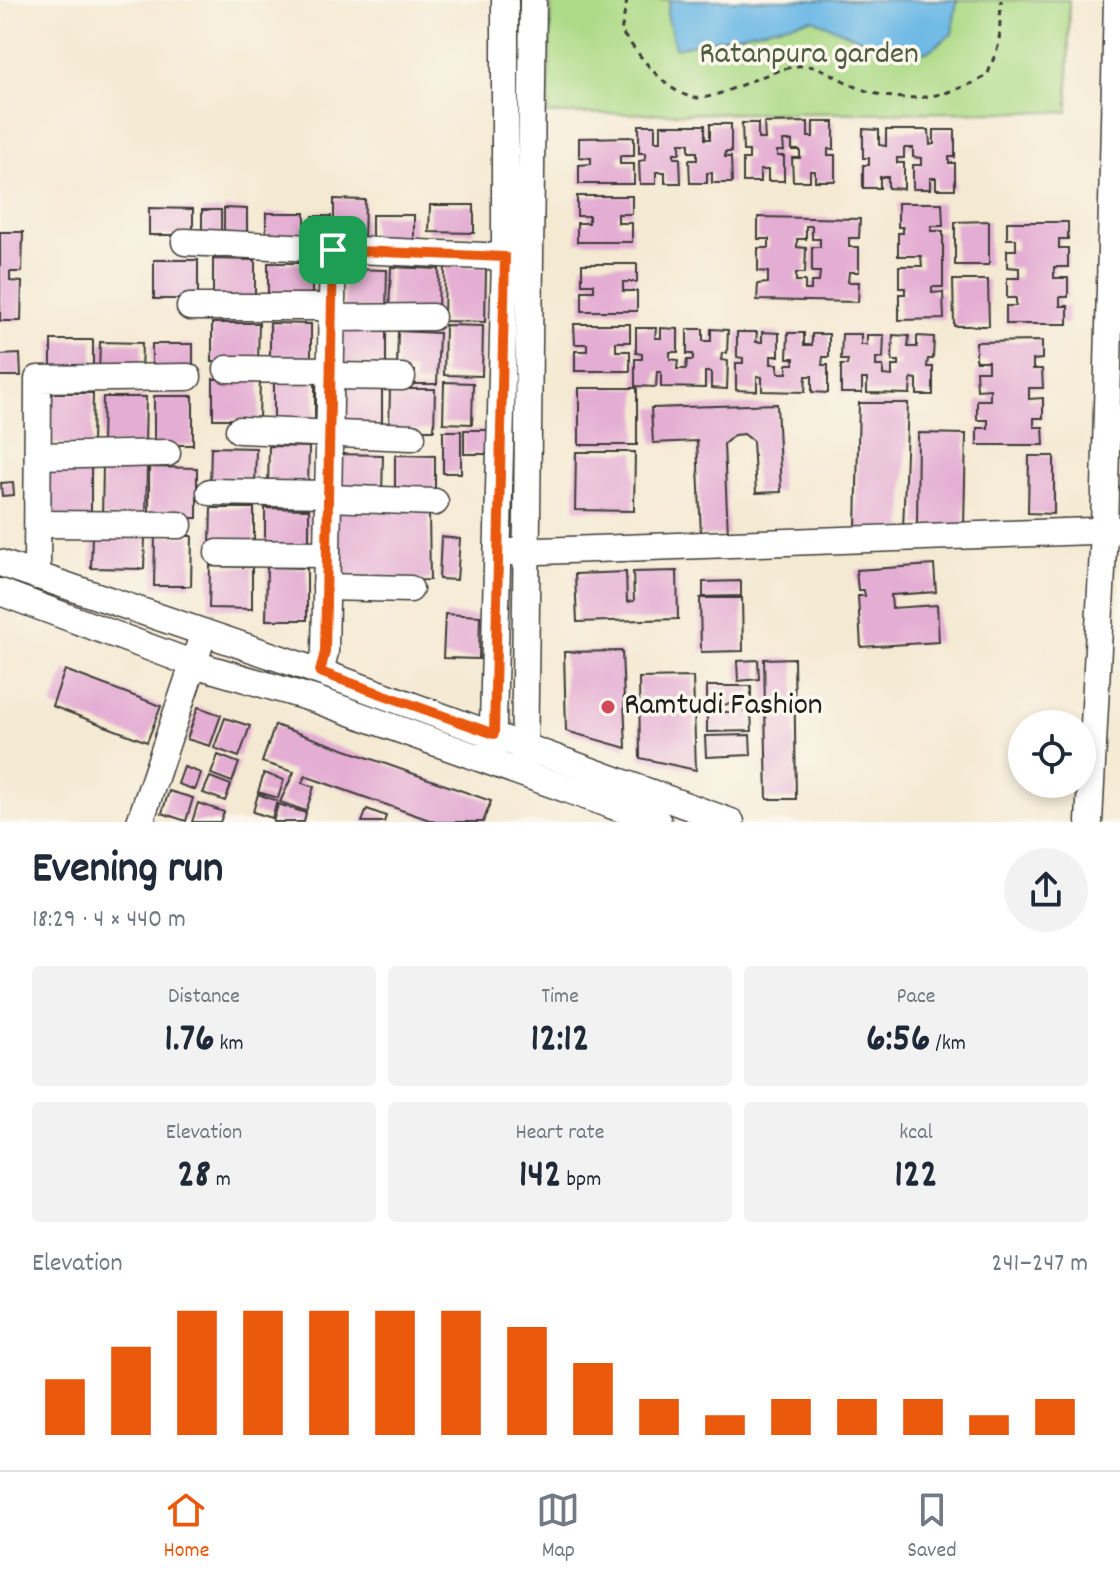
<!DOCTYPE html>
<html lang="en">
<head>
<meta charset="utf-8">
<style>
	body { margin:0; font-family:Dekko,sans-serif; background:#f2f2f3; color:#1f2937; height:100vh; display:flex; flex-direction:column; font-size:30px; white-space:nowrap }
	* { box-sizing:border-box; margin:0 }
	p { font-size:26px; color:#747a83 }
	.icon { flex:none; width:44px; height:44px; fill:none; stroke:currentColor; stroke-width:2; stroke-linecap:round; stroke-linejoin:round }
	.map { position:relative; height:822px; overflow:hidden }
	.sheet { display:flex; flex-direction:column; background:#fff; flex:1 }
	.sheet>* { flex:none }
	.tools { position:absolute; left:1008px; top:710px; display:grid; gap:16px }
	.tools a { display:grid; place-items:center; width:88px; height:88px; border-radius:50%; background:#fff; box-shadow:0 4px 12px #0003; font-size:40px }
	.pin { position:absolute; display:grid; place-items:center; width:68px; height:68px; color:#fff; margin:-34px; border-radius:16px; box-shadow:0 4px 12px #0006 }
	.round { display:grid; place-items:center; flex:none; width:84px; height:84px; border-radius:42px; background:#f2f2f3 }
	.headline { display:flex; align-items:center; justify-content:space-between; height:136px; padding:0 32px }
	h1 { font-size:44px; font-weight:800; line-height:60px }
	.metrics { display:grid; grid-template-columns:repeat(3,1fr); gap:12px; height:136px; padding:8px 32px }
	.metrics div { display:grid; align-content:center; border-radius:8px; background:#f2f2f3; text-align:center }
	.metrics b { font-size:40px; font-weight:800 }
	.metrics small { font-size:22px; font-weight:400 }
	.metrics p { font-size:22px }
	.chart { height:224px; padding:16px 32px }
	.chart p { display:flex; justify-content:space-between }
	.chart svg { width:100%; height:144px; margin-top:8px; stroke:#ea580c; stroke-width:6 }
	.tabs { display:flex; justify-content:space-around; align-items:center; height:112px; border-top:2px solid #e0e1e3; background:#fff; font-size:22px; color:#747a83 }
	.tabs a { display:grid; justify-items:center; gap:4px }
	.tabs .current { color:#ea580c }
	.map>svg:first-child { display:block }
	.green { fill:#adda87; stroke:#647b52; stroke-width:2 }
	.water { fill:#6bb8e5; stroke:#446a80; stroke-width:2 }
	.building { fill:#e4add3; fill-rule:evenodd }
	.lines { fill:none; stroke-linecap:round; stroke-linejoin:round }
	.minor-casing { stroke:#3c3b37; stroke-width:29 }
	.path { stroke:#3c3b37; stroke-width:3; stroke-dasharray:6 6; stroke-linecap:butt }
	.minor { stroke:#fff; stroke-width:26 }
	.route-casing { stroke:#fff; stroke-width:16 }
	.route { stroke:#ea580c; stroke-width:10 }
	.poi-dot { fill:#d1495b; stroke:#fbf7ec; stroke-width:3 }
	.labels { text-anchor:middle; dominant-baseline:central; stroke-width:7; stroke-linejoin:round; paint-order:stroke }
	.park-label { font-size:32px; fill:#4f5e41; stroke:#fbf7ec }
	.poi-label { font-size:32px; fill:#1c1c1c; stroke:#fbf7ec; text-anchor:start }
</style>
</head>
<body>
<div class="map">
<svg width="1120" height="822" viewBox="0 0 1120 822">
	<rect width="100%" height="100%" fill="#fbf7ec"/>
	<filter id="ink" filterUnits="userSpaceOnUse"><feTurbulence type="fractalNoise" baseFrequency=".0125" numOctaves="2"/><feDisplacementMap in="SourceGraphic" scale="16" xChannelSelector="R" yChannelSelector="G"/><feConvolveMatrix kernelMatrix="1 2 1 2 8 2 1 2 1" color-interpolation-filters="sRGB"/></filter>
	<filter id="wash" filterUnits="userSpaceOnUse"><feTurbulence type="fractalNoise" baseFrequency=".006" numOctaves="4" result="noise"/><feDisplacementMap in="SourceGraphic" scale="32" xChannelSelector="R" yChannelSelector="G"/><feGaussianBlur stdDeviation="1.8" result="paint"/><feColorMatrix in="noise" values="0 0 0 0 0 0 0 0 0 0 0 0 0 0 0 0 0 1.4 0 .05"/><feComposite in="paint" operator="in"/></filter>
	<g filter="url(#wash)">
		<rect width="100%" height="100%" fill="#f4e9d2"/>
		<path class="green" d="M551 0H1069L1068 112 548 114Z"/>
		<path class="water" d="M670 0H957L952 34 927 52 888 51 813 19 675 48 667 14Z"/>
		<g id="blocks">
			<g class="building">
				<path d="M808 122V137H813V122H834V149H828V155H835V181H815V171H810V181H793L792 158H800V150H792V141H783L784 151H777V156H784V181H768V170H760V182H743V159H749V151H743L742 123H758V139H765L764 123Z"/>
				<path d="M710 124H731V152H725V157H731L732 183H712V173H707V183H690L689 160H697V152H689V143H680V153H674V158H680L681 183H665V172H656V184H640L639 161 645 160V153H639V125H655V141H661V125H705V139H710Z"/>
				<path d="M863 129 879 130V145L886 146V130H929L930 145 934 144V130H955V157H949V163H955V189H936V178H930V189H913V165H921V158L913 157V148H904V158H897V163H904V189L888 188V177H880V188H863V165H869V158H863Z"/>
				<path d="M634 137V156H620V164H634V184H579V165L591 164V158L579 157V138Z"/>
				<path d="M577 196H632V214H618V223H632V242H577V223H589V216H577Z"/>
				<path d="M334 199 365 200 364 243 334 242Z"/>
				<path d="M898 203H942L943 226H931V231H943V287H932V293L943 292 944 319 899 320V294H905V288H899V266H922L921 256H898V233H903V227H898Z"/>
				<path d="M430 205H474V233L429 232Z"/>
				<path d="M149 208 193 209V235H149Z"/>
				<path d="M224 208 247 209V238H224Z"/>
				<rect x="202" y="210" width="19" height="28"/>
				<rect x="266" y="213" width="39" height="26"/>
				<rect x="372" y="215" width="42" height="26"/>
				<path d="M313 216H331L330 241H313Z"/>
				<path d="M758 217 860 219 859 238H849V247H859V272H849L848 282H859L858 302 757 300 758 284 768 283V272L758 271V248H769V239H758ZM806 226H812V239H820V247H812V272H820L819 282H811V290H805V281H796V273H805L806 248 797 247V239H806Z"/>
				<path d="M989 221V265H955V222Z"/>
				<path d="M1007 222H1068V239H1059V248H1068V267H1054V278H1068V297H1060V306H1068V324H1006V306H1016V298H1007V278H1019V268L1007 267V250H1016V239H1007Z"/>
				<path d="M0 232H23L22 272H10V281L22 282 21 321H0Z"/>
				<path d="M213 259 255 260V300H213Z"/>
				<rect x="154" y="260" width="44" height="39"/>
				<rect x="268" y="263" width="44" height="39"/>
				<path d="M582 264H637V282H623V291H637V311H582V291H594V284H582Z"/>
				<path d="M445 266 486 267 485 322 444 321Z"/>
				<path d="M391 267 439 269 438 312 389 311Z"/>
				<path d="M345 269 387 270 386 310 344 308Z"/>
				<path d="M953 280H988L989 326H954Z"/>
				<path d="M212 323H259L258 362H212Z"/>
				<path d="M270 323 311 324V364H270Z"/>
				<path d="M574 324H630V342H616V351H630V371H575V351H587V344H575Z"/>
				<path d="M445 325 483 326 482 376 444 375Z"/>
				<path d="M636 328H656L655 338H661V328L678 329V352H670V359L678 360 677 369H686L687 360H693V354H687V329H703V341H711V329L728 330 727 353H722L721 360 728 361 727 389 711 388V372H705V388L661 387V372H657L656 387 635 386V359H642V354L636 353Z"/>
				<rect x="344" y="330" width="42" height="39"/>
				<path d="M398 331 439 333 437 384H414L415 371 397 370Z"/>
				<path d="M737 332H757L756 342H762V332L779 333V356H771V364H778V373H787V364H794V358H787L788 333H804V345H812V334H829V357H823L822 365H828V393L812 392V376H806L805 392 762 391V377L757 376V391L736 390V363H743V358L737 357Z"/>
				<path d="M842 334H861V345H867V335H884L883 358H876V366H883V375L892 376V366H899V361H892L893 335 909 336 908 347H917V336L934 337 933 359H928L927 367H933V395H917V379L911 378 910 394 867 393V379H862V393H841V365H847L848 360H841Z"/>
				<rect x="51" y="340" width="42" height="31"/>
				<path d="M1042 341V359L1033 360V369H1042L1043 388H1029V399L1043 398V418H1034V427H1043L1044 445H977V428H988V420H977V400H990V389L977 390 976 371H988V361H976V342Z"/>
				<path d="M100 342 142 343 141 374H99Z"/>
				<rect x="152" y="344" width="41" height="29"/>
				<path d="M20 354 21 376H0V355Z"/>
				<path d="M213 379H260L259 419H213Z"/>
				<rect x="274" y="381" width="41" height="39"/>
				<path d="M444 382 473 383 472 424 443 423Z"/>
				<path d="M343 388H382V427L343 426Z"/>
				<rect x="579" y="388" width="58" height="57"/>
				<path d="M390 389H435L434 430H389Z"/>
				<path d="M50 393H93L92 445 50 444Z"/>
				<rect x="154" y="396" width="39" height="49"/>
				<path d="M103 397H146L145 445 102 444Z"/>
				<path d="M859 403H908L903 529 856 528Z"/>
				<path d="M777 404 781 492 756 493 753 441 744 434 734 435 724 444 728 535 701 536 697 441 653 443 651 408Z"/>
				<rect x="464" y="430" width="23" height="24"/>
				<rect x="443" y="431" width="18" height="42"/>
				<path d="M918 433 966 434 964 526 917 525Z"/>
				<path d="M269 446 309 447 308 486H268Z"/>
				<path d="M211 447 256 448 255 486 210 485Z"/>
				<path d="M576 452H635L634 511 575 510Z"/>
				<path d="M334 454 383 455 382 495H334Z"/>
				<path d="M395 455 435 456V494H395Z"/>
				<path d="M1029 456H1054V514L1028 513Z"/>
				<path d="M48 466 91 467V519H48Z"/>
				<path d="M103 467H147L146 518 102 517Z"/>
				<path d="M149 467 197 468V518H149Z"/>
				<path d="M13 482 14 495 2 496 1 483Z"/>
				<path d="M211 508H254V545H210Z"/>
				<path d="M265 508 309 509V548L265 547Z"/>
				<path d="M429 511 430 580 330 581V512Z"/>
				<path d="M92 535 145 536 144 569 91 568Z"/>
				<path d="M155 536H192L191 586H154Z"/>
				<path d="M441 537 460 539 457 580 439 579Z"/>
				<path d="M934 565 936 592 891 595 892 608 937 605 939 642 861 647 858 596H865L864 590H858L856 570Z"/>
				<path d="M210 566 252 567V609L209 608Z"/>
				<path d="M267 567 307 568V620H266Z"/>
				<path d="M677 571 678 619 577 622 575 574 626 572 627 602 634 601 633 572Z"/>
				<path d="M741 581V596L703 597V582Z"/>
				<path d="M700 598H742L743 651 701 652Z"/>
				<path d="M445 614 480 616 479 659 443 658Z"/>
				<path d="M622 651 626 748 566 731 564 652Z"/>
				<path d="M794 658 796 799H767L764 659Z"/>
				<path d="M758 660 759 679 738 681 737 661Z"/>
				<path d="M65 670 161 706 147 742 52 706Z"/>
				<path d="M693 677 696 770 640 758 639 678Z"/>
				<path d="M707 686H751V703H744V711H751L752 731 707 732V712H736V704L707 705Z"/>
				<path d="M198 707 221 715 210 746 187 739Z"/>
				<path d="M225 718 250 726 239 757 214 748Z"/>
				<path d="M275 725 491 801 483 822H435L305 776 302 783 314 787 306 811 280 802 294 772 262 762Z"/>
				<path d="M750 735 751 755 706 757 705 736Z"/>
				<path d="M218 755 239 763 232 782 211 774Z"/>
				<path d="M184 767 201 773 195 790 178 784Z"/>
				<path d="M264 773 284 780 278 798 258 792Z"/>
				<path d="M210 777 231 785 225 801 203 793Z"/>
				<path d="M169 791 193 798 186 821 162 813Z"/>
				<path d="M258 794 277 801 272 818 253 812Z"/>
				<path d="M198 803 224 812 220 822H192Z"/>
				<path d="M278 804 306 813 304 822H273Z"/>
				<path d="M367 809 386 816 384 822H362Z"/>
			</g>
		</g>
	</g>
	<g filter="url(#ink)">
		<use href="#blocks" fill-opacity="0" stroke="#3c3b37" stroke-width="2"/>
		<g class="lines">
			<defs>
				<g id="minor">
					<path d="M185 242 505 257"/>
					<path d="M190 307H332"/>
					<path d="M332 318 432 317"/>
					<path d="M227 369 331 370"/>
					<path d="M331 376 402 377"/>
					<path d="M239 430 412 437"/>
					<path d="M38 456 167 453"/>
					<path d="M210 492 328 494"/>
					<path d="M328 498 435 502"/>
					<path d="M38 524 179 525"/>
					<path d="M512 552 1120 530"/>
					<path d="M218 553 327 554"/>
					<path d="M0 563 320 672 731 822"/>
					<path d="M37 576 38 379 188 377"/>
					<path d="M326 587 410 589"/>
					<path d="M0 592 194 664 314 699 658 822"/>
					<path d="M320 672 325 652 333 250"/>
					<path d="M492 762 505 257V0"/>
					<path d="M524 773 533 0"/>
					<path d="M140 822 199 647"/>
					<path d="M1089 822 1104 531 1117 0"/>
				</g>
			</defs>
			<use href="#minor" class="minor-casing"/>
			<path class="path" d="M627 0 621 32C640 54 666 96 698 98 719 99 770 69 797 66 819 64 830 74 848 83 895 107 941 100 987 76L999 44 1001 0"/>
			<use href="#minor" class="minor"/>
		</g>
	</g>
	<g class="lines" filter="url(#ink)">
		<defs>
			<path id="route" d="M333 250 505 257 494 734 320 672 325 652Z"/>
		</defs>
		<use href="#route" class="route-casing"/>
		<use href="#route" class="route"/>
	</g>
	<circle class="poi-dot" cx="608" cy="707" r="8"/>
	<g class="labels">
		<g class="park-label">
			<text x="809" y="56">Ratanpura garden</text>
		</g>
		<g class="poi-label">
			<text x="624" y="707">Ramtudi Fashion</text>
		</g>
	</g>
</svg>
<div class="tools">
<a><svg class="icon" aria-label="locate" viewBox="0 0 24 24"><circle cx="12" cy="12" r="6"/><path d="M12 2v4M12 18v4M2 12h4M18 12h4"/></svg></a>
</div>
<div class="pin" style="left:333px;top:250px;background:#1e9e55"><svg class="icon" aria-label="arrive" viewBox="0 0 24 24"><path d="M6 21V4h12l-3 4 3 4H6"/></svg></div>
</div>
<section class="sheet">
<div class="headline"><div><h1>Evening run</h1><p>18:29 · 4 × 440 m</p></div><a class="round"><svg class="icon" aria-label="share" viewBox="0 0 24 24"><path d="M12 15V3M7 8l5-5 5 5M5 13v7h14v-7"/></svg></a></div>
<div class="metrics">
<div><p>Distance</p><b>1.76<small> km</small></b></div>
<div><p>Time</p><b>12:12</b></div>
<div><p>Pace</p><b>6:56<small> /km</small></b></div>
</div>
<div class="metrics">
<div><p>Elevation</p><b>28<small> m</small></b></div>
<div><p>Heart rate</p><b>142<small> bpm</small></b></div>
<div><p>kcal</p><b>122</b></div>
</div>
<div class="chart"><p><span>Elevation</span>241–247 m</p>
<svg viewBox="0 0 160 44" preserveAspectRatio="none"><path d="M5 44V27M15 44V17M25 44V6M35 44V6M45 44V6M55 44V6M65 44V6M75 44V11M85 44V22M95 44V33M105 44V38M115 44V33M125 44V33M135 44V33M145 44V38M155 44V33"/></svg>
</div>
</section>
<nav class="tabs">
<a class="current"><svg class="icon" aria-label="home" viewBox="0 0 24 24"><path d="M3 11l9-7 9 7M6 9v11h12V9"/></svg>Home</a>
<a><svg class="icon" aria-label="map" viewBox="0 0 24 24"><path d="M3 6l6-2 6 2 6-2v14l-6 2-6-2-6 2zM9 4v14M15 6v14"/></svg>Map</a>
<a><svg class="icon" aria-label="saved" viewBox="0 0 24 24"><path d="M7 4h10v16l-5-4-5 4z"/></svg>Saved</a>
</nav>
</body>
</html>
